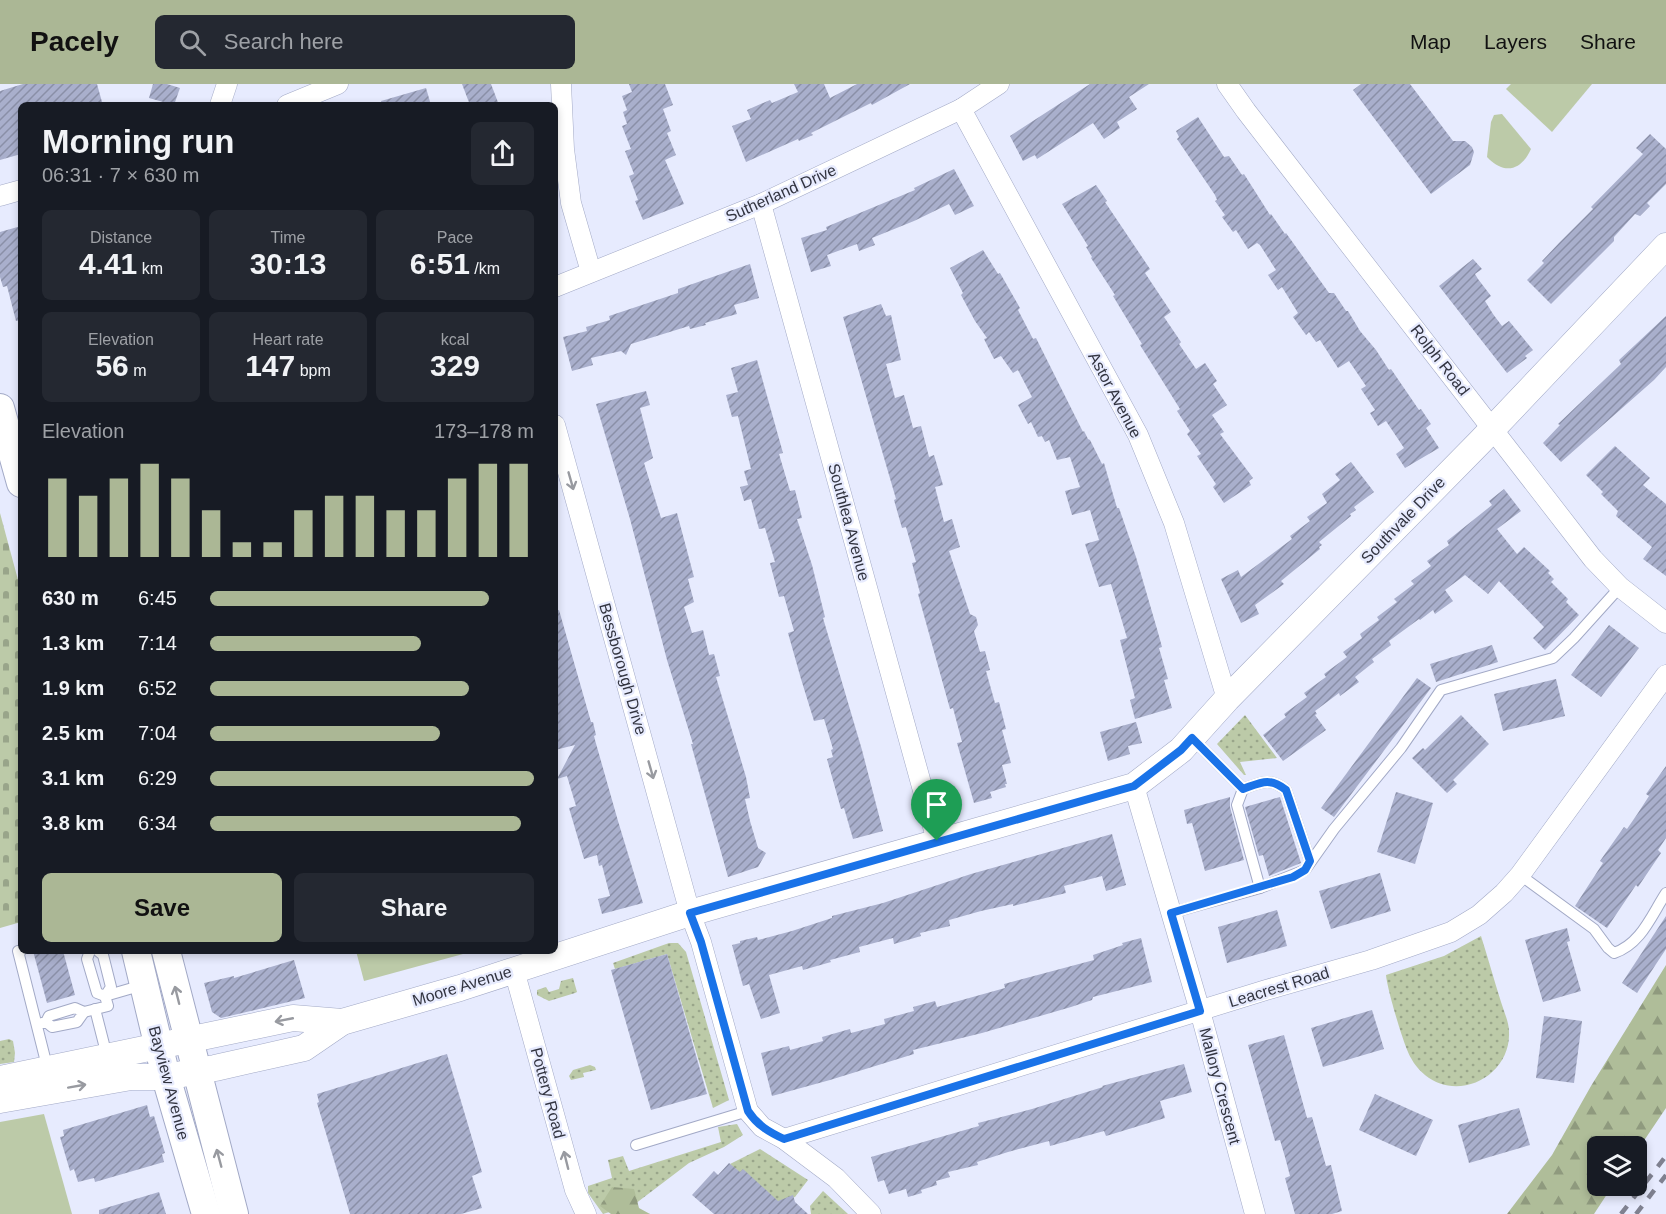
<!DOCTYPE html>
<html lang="en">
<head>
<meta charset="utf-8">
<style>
	body { margin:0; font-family:Helvetica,sans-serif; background:#242831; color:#f1f3f6; height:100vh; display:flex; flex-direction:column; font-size:22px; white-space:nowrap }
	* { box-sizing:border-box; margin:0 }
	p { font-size:20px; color:#9ea1a6 }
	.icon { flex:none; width:33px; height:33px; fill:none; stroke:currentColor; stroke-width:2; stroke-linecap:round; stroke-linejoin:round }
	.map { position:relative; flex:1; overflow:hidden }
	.panel { position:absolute; left:18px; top:18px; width:540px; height:852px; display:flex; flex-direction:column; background:#171b24; border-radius:9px; box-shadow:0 3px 9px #0003 }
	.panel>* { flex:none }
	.tools { position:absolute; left:1587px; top:1052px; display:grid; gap:12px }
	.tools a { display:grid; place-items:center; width:60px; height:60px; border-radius:9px; background:#171b24; box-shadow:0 3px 9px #0003; font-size:30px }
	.pin { position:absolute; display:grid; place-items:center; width:51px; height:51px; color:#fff; margin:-62px -26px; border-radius:50% 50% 50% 0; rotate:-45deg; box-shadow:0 0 6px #0007 }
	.pin .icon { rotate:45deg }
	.round { display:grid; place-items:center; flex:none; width:63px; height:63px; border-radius:9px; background:#242831 }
	.overview { display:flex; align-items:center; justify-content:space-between; height:102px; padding:0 24px }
	h1 { font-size:33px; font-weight:700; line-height:45px }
	.metrics { display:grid; grid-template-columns:repeat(3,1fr); gap:9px; height:102px; padding:6px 24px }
	.metrics div { display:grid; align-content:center; border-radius:9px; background:#242831; text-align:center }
	.metrics b { font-size:30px; font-weight:700 }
	.metrics small { font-size:16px; font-weight:400 }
	.metrics p { font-size:16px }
	.chart { height:168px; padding:12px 24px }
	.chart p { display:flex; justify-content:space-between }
	.chart svg { width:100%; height:108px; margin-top:6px; stroke:#abb795; stroke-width:6 }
	.primary-button { display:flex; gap:12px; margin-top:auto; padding:12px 24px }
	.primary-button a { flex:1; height:69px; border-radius:9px; background:#abb795; color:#111; font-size:24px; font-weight:700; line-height:69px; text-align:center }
	.primary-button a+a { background:#242831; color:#f1f3f6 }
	ul { padding:0 24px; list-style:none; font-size:20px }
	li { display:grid; grid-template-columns:96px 72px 1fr; align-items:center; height:45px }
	li i { height:15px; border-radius:8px; background:#abb795 }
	header { display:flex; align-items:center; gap:36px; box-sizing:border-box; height:84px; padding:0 30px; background:#abb795; color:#111 }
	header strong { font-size:28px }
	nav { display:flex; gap:33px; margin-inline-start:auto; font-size:21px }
	.search { width:420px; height:54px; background:#242831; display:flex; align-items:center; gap:15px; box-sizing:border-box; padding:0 21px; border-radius:9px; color:#9ea1a6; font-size:22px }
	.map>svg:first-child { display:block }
	.grass { fill:url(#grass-dots) }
	.forest { fill:url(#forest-firs) }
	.cemetery { fill:url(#cemetery-stones) }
	.park { fill:#bccaa8 }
	.building { fill:url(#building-hatch) }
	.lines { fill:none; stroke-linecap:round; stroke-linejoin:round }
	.service-casing { stroke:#a2a9c6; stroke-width:12 }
	.minor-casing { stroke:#a2a9c6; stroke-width:21 }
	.tertiary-casing { stroke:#a2a9c6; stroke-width:27 }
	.secondary-casing { stroke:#a2a9c6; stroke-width:30 }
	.service { stroke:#fff; stroke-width:10 }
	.minor { stroke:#fff; stroke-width:20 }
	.tertiary { stroke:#fff; stroke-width:26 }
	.secondary { stroke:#fff; stroke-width:28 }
	.rail { stroke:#7f8190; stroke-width:4.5; stroke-dasharray:10 10; stroke-linecap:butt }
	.oneway { stroke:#989aa0 }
	.route-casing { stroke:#fff; stroke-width:12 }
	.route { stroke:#1a73e8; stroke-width:8 }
	.labels { text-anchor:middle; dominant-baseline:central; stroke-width:4.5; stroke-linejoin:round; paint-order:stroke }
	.street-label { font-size:16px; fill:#323440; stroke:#e7ebfe }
</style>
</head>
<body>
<header>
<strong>Pacely</strong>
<div class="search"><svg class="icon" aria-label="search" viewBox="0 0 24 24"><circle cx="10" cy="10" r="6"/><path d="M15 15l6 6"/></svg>Search here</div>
<nav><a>Map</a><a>Layers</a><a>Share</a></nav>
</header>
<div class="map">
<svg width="1666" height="1130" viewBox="0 0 1666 1130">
	<defs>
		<pattern id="grass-dots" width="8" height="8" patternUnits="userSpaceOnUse" patternTransform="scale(1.5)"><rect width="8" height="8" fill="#bccaa8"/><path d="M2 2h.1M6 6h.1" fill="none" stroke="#99a58a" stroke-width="1.8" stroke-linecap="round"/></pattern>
		<pattern id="forest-firs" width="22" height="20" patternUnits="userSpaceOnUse" patternTransform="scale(1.5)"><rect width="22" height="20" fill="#afbd99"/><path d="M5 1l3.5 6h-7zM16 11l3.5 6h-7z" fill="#8f9a7e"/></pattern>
		<pattern id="cemetery-stones" width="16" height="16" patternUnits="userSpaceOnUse" patternTransform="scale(1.5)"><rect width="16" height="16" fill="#bccaa8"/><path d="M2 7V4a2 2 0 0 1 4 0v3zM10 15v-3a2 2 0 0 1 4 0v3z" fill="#99a58a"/></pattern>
		<pattern id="building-hatch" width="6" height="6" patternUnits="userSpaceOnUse" patternTransform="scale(1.5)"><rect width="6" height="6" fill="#a9afcc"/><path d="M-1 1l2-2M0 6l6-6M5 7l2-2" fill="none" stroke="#8a8fa7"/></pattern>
	</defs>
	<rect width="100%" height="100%" fill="#e7ebfe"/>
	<g class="grass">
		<path d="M1245 631 1277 674 1240 678 1246 691H1244L1217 660Z"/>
		<path d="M1481 852C1488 874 1494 896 1501 918 1504 928 1509 938 1509 948 1511 991 1459 1019 1425 991 1420 987 1414 980 1411 974 1404 963 1387 904 1386 891L1444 872Z"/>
		<path d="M669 859H678L686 868 729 1016 713 1024 667 870 615 885 613 879Z"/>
		<path d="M573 894 577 908 575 909 549 917 537 911V906L546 903 549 908 559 905 561 897Z"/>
		<path d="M9 955 13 957 15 969 14 978 0 980V957Z"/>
		<path d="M590 981 595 983 596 986 583 989 584 993 571 996 569 992 573 986Z"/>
		<path d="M737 1040 743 1051 724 1063 689 1079 635 1120 603 1130 588 1109V1102L612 1094 608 1076 623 1072 629 1087 721 1058 718 1043Z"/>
		<path d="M760 1065 808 1096 795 1113 784 1116 781 1125 730 1080Z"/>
		<path d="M823 1107 848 1130H811L810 1122Z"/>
	</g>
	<g class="forest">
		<path d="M1666 881V1024L1637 1067 1636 1062H1598V1101H1613L1594 1130H1507L1552 1071 1591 1002Z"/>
		<path d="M612 1103 634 1105 639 1124 650 1130H611L600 1122Z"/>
	</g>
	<path class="cemetery" d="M0 429 21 507V838L0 844Z"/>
	<g class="park">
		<path d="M1511 0H1592L1552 48 1506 5Z"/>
		<path d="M1502 30 1531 65C1521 87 1504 91 1487 73L1491 38 1494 31Z"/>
		<path d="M356 867H474L364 897Z"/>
		<path d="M44 1030 72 1130H0V1038Z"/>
	</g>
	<g class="building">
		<path d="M23 0H97L102 18 90 21H21V70L0 76V7Z"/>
		<path d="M153 0H167L180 4 174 21 149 14Z"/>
		<path d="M462 0H491L499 21H470Z"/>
		<path d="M629 0H665L673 21 663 25 671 47 667 49 676 71 665 76 684 120 643 136 635 117 638 116 629 92 634 90 625 67 631 65 622 42 627 40 623 28 627 26 622 12 632 8Z"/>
		<path d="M794 0H824L830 14 857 0H910L872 21 871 19 811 49 813 51 799 57 798 55 746 78 732 42 751 35 747 26 770 16 772 19 798 8Z"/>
		<path d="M1090 0H1149L1129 13 1137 25 1117 38 1120 44 1104 55 1093 39 1037 75 1035 71 1023 77 1010 52Z"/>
		<path d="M1361 0H1410L1453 57H1465L1472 63 1474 68 1470 81 1431 110 1353 6Z"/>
		<path d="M426 4 431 21H382L381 17Z"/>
		<path d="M1198 33 1224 73 1229 72 1242 91 1244 90 1270 131 1271 130 1285 150 1286 149 1329 209H1334L1346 227H1348L1360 247 1376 266 1389 286 1391 285 1419 326 1421 325 1431 340 1426 344 1439 364 1405 384 1396 370 1404 364 1386 337 1378 342 1370 329 1375 326 1361 305 1366 302 1349 277 1338 284 1320 256 1316 258 1309 248 1306 251 1293 233 1298 229 1282 203 1278 206 1268 191 1276 186 1260 161 1257 159 1248 165 1236 146 1233 148 1222 133 1225 131 1215 117 1217 116 1215 111 1177 55 1179 53 1176 47Z"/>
		<path d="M1650 50 1666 65V100L1647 119 1650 122 1640 132 1635 130 1614 153V157L1551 220 1527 196 1544 179 1542 177 1559 159 1593 125 1591 123 1643 70 1636 64Z"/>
		<path d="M954 85 974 122 955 131 949 120 914 137 872 154 875 161 859 167 857 160 827 171 831 182 811 188 801 154 827 146 826 143 915 106 914 104Z"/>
		<path d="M1096 101 1107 117 1105 118 1150 185 1145 189 1171 228 1164 233 1181 258 1179 260 1196 285 1205 279 1217 297 1213 300 1227 321 1212 331 1224 348 1220 350 1253 394 1249 397 1251 401 1224 419 1213 403 1216 400 1197 372 1201 370 1187 350 1190 347 1177 327 1180 325 1140 261 1142 260 1113 212 1115 211 1091 174 1092 173 1086 163 1088 162 1062 120Z"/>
		<path d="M21 142V236L16 237 7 202 3 203 0 193V148Z"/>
		<path d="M983 166 998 190 1000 189 1020 224 1018 226 1033 255 1036 254 1083 348 1084 347 1088 355 1090 356 1102 380 1104 379 1117 424H1119L1136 473 1157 545 1162 563 1159 564 1168 595 1164 596 1172 624 1135 635 1130 616 1135 614 1120 556 1127 554 1111 500 1099 503 1085 460 1099 456 1090 426 1072 431 1065 407 1080 403 1070 373 1057 376 1049 356 1045 358 1042 352 1038 353 1031 338 1028 340 1018 321 1032 313 1018 286 1013 289 1001 272 994 275 984 255 987 254 975 237 961 211 963 209 950 184Z"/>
		<path d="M1473 175 1482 185 1475 190 1478 195 1491 212 1485 217 1493 230 1502 242 1509 237 1533 266 1525 272 1527 274 1507 289 1439 202Z"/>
		<path d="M750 180 759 214 734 221 737 230 705 239 706 241 690 245 689 242 631 260 626 271 621 267 591 274 593 281 572 287 563 253 587 247 586 243 610 236 609 232 678 209V205Z"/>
		<path d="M881 220 886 232 891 231 901 276 886 280 895 314 904 311 913 344 921 342 929 373 934 371 943 401 935 403 944 438 952 435 960 463 949 467 970 530 976 533 978 541 974 547 980 568 985 567 990 586 986 587 995 619 999 618 1006 645 1002 646 1011 679 1002 681 1007 700H1005L1006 703 990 708 992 714 974 719 957 659 962 658 953 624 950 625 918 510 920 509 912 479 916 478 906 443 902 444 894 416 896 415 843 233Z"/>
		<path d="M1666 232V283L1654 296 1561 378 1543 359 1560 341 1558 340 1621 280 1619 276Z"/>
		<path d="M757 276 783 369 779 370 790 407 795 406 802 434 797 435 812 481 825 533 823 534 862 666 883 747 853 755 844 724 841 725 827 675 833 673 831 666 833 665 824 635 814 637 801 595 788 549 794 547 784 512 779 513 770 479 775 478 765 444 759 445 751 415 744 417 740 403 748 401 744 387 751 385 738 332 732 333 726 311 738 308 731 284Z"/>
		<path d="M646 307 650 321 640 324 653 374 644 379 661 434 677 429 694 493 688 495 694 518 684 523 692 549 703 546 709 571 714 570 720 592 716 593 746 693 750 714 745 715 750 737 758 764 766 769 758 783 728 793 691 660H693L667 576 630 435 596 320Z"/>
		<path d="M1615 362 1650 394 1643 401 1666 420V492L1643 475 1652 463 1616 432 1618 427 1601 410 1603 408 1586 391Z"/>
		<path d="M1351 378 1374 408 1354 423 1356 426 1350 430 1351 432 1319 458 1322 461 1319 463 1320 465 1281 497 1284 500 1255 521 1259 530 1241 539 1221 495 1238 486 1241 493 1292 455 1290 452 1310 437 1307 433 1327 419 1322 410 1340 396 1335 390Z"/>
		<path d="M1504 405 1521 427 1497 445 1517 470 1524 463 1550 487 1548 489 1554 495 1551 498 1568 515 1566 518 1579 531 1545 566 1533 554 1544 543 1499 497 1488 510 1465 491 1445 506 1453 517 1435 530 1433 526 1420 536 1419 535 1389 557 1391 561 1372 575 1374 578 1355 593 1359 598 1340 612 1339 609 1315 627 1317 630 1315 631 1326 646 1283 677 1263 651 1286 633 1284 630 1307 613 1304 609 1326 593 1324 590 1347 573 1343 568 1362 554 1360 550 1379 536 1377 533 1397 518 1394 515 1414 500 1411 497 1431 482 1427 477 1449 461 1447 457 1492 421 1489 417Z"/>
		<path d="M559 526 591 638H593L596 651 594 652 595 656 618 737 643 819 602 830 598 815 610 812 602 781 599 782 597 771 584 775 569 724 576 722 567 692 557 695 575 661 555 666V527Z"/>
		<path d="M1609 541 1639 564 1601 613 1571 591Z"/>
		<path d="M1492 561 1498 578 1436 598 1430 580Z"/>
		<path d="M1417 594 1431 604 1334 733 1321 724Z"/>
		<path d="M1556 595 1565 632 1503 647 1494 610Z"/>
		<path d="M1461 631 1489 660 1453 696 1457 700 1447 709 1412 674 1423 664 1425 666Z"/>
		<path d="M1136 638 1142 659 1128 662 1130 670 1108 677 1100 648Z"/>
		<path d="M1666 682V754L1658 766 1661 769 1638 803 1636 801 1607 844 1575 822 1603 779 1600 777 1624 743 1627 745 1638 729 1649 712 1646 710Z"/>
		<path d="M1396 708 1433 719 1415 780 1377 768Z"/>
		<path d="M1230 713V723L1244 776 1205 787 1192 739 1187 740 1184 726Z"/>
		<path d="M1280 713 1301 779 1269 792 1263 771 1259 772 1245 723Z"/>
		<path d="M1112 750 1126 801 1106 807 1102 792 1064 802 1066 809 1013 822V820L981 827 949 836 950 842 920 849 921 852 894 860 893 854 859 863 860 868 830 876 831 878 803 886 802 882 769 891 780 929 761 935 749 900 743 902 732 861 740 859V857L757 853 758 856 792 847 832 834V832L883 819 971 790Z"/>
		<path d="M1380 789 1391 827 1331 845 1319 807Z"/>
		<path d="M1277 826 1287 862 1227 879 1218 843Z"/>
		<path d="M1666 832V865L1637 909 1622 899Z"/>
		<path d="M1567 844 1570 857 1567 858 1581 907 1543 918 1525 856Z"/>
		<path d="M1141 854 1152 898 1093 913 1092 916 1071 923 982 949 913 966 914 970 830 996 772 1012 761 969 789 962 790 966 823 957 822 953 850 945 851 949 885 940 884 935 914 927 913 923 935 917 937 923 1005 904 1004 900 1094 876 1093 871 1123 861 1122 859Z"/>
		<path d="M33 867H63L75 911 47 919Z"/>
		<path d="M667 870 707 1010 651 1026 611 886Z"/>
		<path d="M294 876 305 914 221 934 212 928 204 899 234 892V894Z"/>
		<path d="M1372 926 1384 965 1323 983 1311 944Z"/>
		<path d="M1544 932 1582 937 1574 999 1536 994Z"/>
		<path d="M1284 951 1307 1034 1312 1033 1326 1082 1331 1081 1342 1127 1332 1130H1295L1285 1094 1290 1092 1285 1073 1280 1056 1275 1057 1248 961Z"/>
		<path d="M447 970 482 1088 472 1092 482 1124 461 1130H350L317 1019 319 1018 317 1010Z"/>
		<path d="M1184 980 1192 1008 1160 1017 1165 1034 1106 1052 1104 1047 1050 1062 1049 1057 1008 1068 977 1078 978 1081 948 1088 950 1093 936 1097 937 1101 921 1106 922 1109 908 1113 906 1105 889 1110 884 1096 878 1098 871 1073 979 1042 978 1039 1032 1025 1103 1003 1102 1002Z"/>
		<path d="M1375 1010 1433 1036 1416 1072 1359 1046Z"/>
		<path d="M147 1021 150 1033 154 1032 165 1069 162 1070 164 1078 95 1098 94 1094 78 1098 74 1085 70 1087 60 1053 64 1052 63 1046Z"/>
		<path d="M1519 1024 1530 1061 1469 1079 1458 1041Z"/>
		<path d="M729 1079 740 1088 743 1085 778 1117 793 1111 795 1118 808 1130H714L692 1111 714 1087 718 1091Z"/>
		<path d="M159 1108 166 1130H99V1126Z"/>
	</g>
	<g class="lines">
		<defs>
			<g id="service">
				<path d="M1192 654 1243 705"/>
				<path d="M1520 791 1594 845 1608 864 1614 869C1641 860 1651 832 1666 809"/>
				<path d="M1260 804 1237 721 1243 705C1262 698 1269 693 1286 706L1310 777"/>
				<path d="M1171 829 1260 804 1305 786 1334 745 1401 664 1441 606 1553 574 1574 554 1620 503"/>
				<path d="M21 867H18L48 986"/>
				<path d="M90 867 87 875 97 909 105 912 143 901"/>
				<path d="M95 925 107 972"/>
				<path d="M84 928 108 922 105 912 111 903 103 871 98 867"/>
				<path d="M38 940 46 938 49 932 75 924 84 928 77 938 52 943 46 938"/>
				<path d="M636 1061 748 1027"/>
			</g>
			<g id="minor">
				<path d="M561 0 564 65 571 119 591 188"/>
				<path d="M1227 0 1246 27 1593 475 1620 503 1666 539"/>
				<path d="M220 21 227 0"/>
				<path d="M287 21 338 0"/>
				<path d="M961 25 1138 351 1174 439 1227 615"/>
				<path d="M0 112 21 106"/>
				<path d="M761 120 937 757"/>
				<path d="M555 203 761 120 961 25 999 0"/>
				<path d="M555 341 690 829 701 858 748 1027 762 1043 784 1055 836 1094 871 1130"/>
				<path d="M1134 702 1200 927 1255 1130"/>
				<path d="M514 886 575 1106 586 1130"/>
				<path d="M784 1055 1266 906 1371 876 1451 848 1479 831 1504 809 1520 791 1666 591"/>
			</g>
			<g id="tertiary">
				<path d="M0 995 293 934 342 938"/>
				<path d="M0 1016 131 993H166L215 984 304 964 342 938 460 904 690 829 1134 702 1181 666 1227 615 1480 358 1666 162"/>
			</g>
			<g id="secondary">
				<path d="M0 324 21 399"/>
				<path d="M136 867 166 993 206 1130"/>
				<path d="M166 867 234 1130"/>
			</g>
		</defs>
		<use href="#service" class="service-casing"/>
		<use href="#minor" class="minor-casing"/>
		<use href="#tertiary" class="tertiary-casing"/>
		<use href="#secondary" class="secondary-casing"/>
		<use href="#service" class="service"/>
		<use href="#minor" class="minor"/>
		<use href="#tertiary" class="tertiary"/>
		<use href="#secondary" class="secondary"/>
		<g class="rail">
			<path d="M1621 1130 1666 1072"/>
			<path d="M1636 1130 1666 1091"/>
		</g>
	</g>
	<defs><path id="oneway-shaft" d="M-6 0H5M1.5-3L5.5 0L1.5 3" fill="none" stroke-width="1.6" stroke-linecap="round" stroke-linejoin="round" transform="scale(1.5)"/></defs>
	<g class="oneway">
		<use href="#oneway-shaft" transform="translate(571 397) rotate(74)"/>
		<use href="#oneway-shaft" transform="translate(651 686) rotate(74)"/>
		<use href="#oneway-shaft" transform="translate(177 911) rotate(-104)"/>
		<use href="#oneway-shaft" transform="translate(284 936) rotate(169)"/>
		<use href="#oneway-shaft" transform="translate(77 1002) rotate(-10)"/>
		<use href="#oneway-shaft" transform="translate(219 1074) rotate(-105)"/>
		<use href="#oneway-shaft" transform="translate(566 1076) rotate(-104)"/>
	</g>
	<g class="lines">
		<defs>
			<path id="route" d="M1192 654 1243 705C1262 698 1269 693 1286 706L1310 777 1305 786 1293 793 1171 829 1200 927 784 1055C769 1048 757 1041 748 1027L701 858 690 829 1134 702 1181 666Z"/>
		</defs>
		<use href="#route" class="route-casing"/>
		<use href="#route" class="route"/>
	</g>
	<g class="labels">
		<g class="street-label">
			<text transform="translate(781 109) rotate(-24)">Sutherland Drive</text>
			<text transform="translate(1440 276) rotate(52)">Rolph Road</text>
			<text transform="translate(1115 311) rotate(62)">Astor Avenue</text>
			<text transform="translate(1403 436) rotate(-46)">Southvale Drive</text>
			<text transform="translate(849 438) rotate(75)">Southlea Avenue</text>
			<text transform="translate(623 585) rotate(74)">Bessborough Drive</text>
			<text transform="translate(462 902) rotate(-17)">Moore Avenue</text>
			<text transform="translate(1279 903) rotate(-17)">Leacrest Road</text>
			<text transform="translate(169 999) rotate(75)">Bayview Avenue</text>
			<text transform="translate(1220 1002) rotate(75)">Mallory Crescent</text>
			<text transform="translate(548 1009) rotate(75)">Pottery Road</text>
		</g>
	</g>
</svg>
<div class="tools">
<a><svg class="icon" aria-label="layers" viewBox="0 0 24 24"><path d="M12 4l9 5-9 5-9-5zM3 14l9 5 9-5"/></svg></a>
</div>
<div class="pin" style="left:937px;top:757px;background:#1e9e55"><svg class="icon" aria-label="arrive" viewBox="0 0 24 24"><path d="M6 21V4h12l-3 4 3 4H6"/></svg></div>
<section class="panel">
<div class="overview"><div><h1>Morning run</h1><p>06:31 · 7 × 630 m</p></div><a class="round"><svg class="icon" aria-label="share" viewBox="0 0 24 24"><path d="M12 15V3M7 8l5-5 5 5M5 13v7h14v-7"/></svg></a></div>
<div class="metrics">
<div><p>Distance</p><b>4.41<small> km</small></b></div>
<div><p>Time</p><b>30:13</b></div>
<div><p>Pace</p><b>6:51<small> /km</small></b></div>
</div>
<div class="metrics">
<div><p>Elevation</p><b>56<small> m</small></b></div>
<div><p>Heart rate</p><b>147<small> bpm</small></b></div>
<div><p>kcal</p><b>329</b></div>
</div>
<div class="chart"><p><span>Elevation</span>173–178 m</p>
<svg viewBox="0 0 160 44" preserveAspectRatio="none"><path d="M5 44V12M15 44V19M25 44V12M35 44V6M45 44V12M55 44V25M65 44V38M75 44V38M85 44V25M95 44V19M105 44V19M115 44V25M125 44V25M135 44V12M145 44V6M155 44V6"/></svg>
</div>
<ul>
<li><b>630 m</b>6:45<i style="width:86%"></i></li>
<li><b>1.3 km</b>7:14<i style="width:65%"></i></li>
<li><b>1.9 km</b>6:52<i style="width:80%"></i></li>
<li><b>2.5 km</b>7:04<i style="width:71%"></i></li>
<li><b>3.1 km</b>6:29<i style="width:100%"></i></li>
<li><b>3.8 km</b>6:34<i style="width:96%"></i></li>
</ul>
<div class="primary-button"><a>Save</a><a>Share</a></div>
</section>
</div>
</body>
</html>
